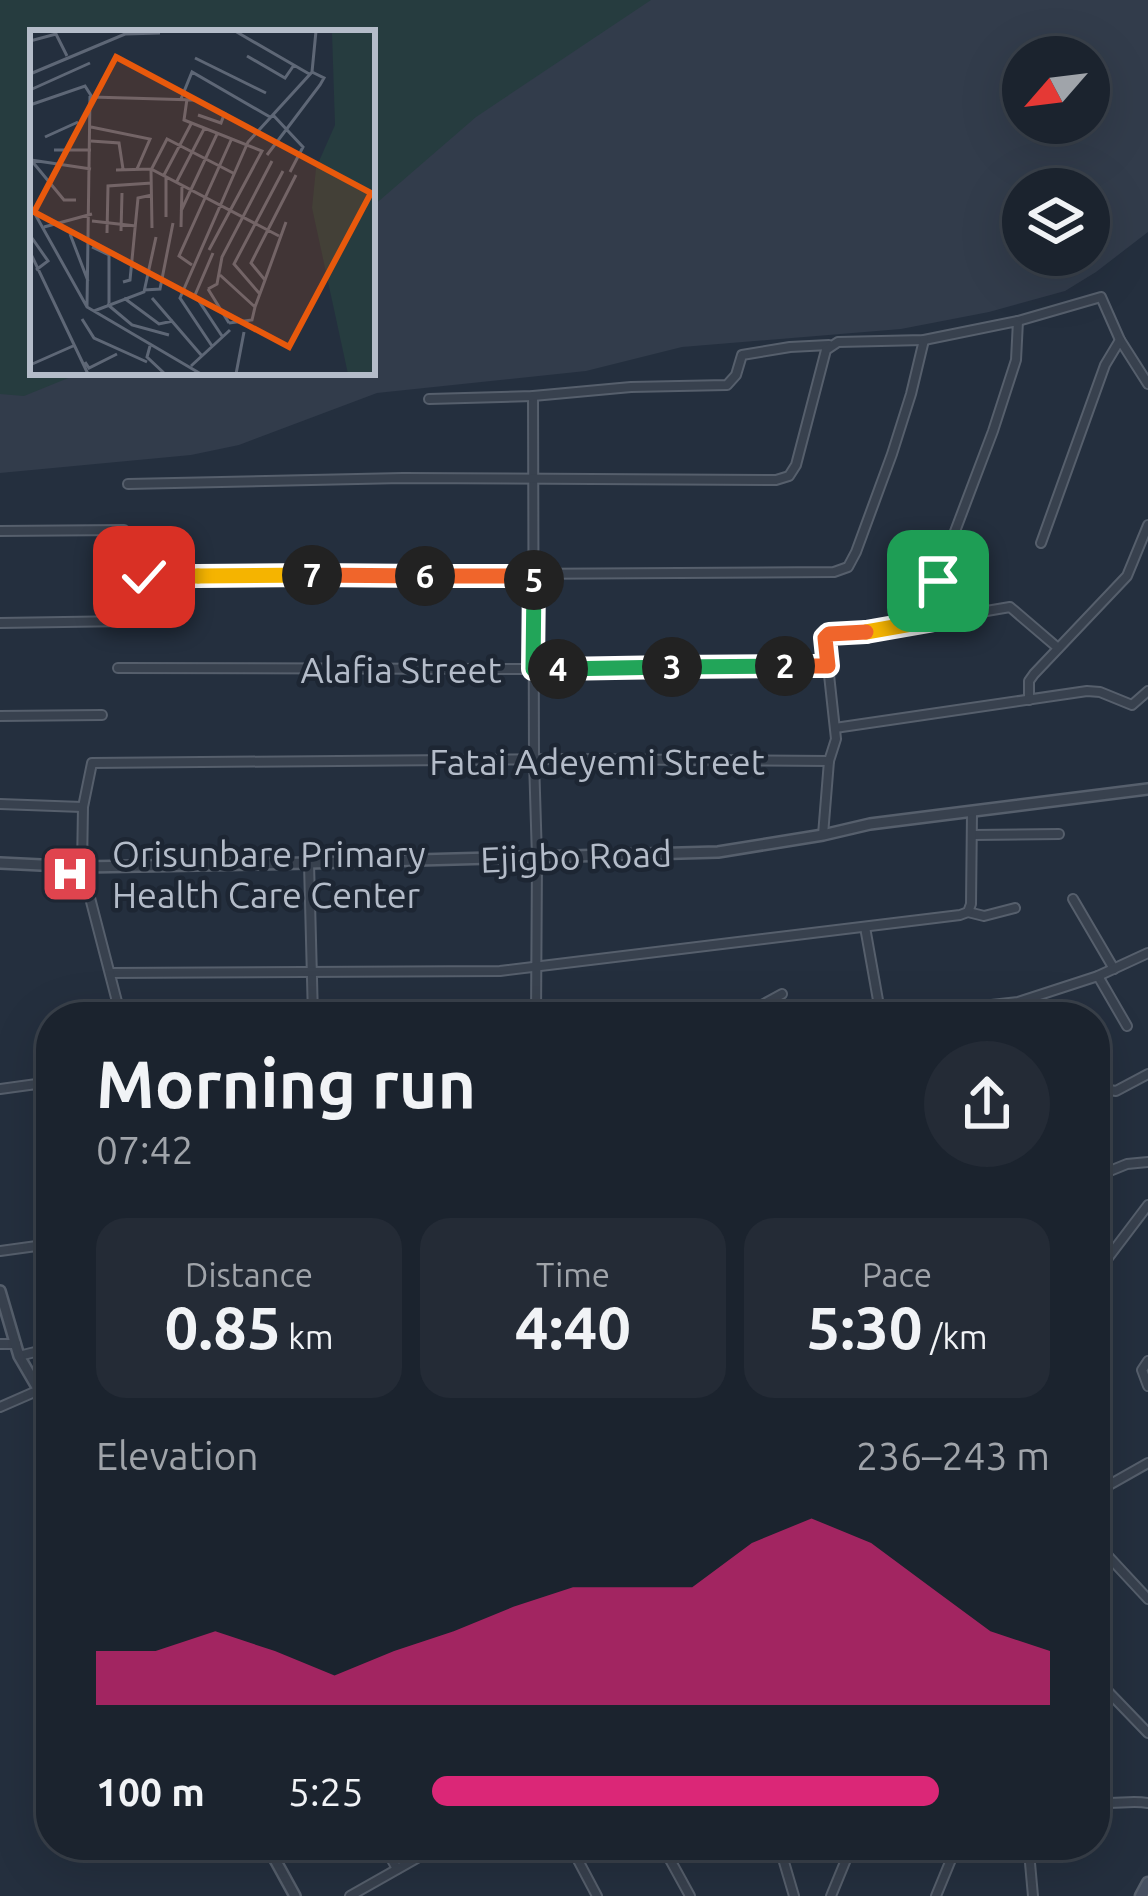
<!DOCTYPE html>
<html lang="en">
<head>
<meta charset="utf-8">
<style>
	body { margin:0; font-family:Ubuntu,sans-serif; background:#242b36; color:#f1f3f6; height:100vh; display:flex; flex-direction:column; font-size:45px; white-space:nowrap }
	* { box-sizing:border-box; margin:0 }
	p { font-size:39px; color:#a0a4aa }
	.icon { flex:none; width:66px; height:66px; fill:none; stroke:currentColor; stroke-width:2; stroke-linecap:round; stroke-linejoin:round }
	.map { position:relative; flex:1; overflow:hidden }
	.drawer { position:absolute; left:36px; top:1002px; width:1074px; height:858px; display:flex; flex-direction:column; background:#1b232e; border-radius:48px; box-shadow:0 12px 48px #0002,0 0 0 3px #39404a }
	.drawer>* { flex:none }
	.needle { width:78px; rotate:242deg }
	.tools { position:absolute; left:1002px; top:36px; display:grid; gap:24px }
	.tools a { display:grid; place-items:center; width:108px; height:108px; border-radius:50%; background:#1b232e; box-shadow:0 12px 48px #0002,0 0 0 3px #39404a; font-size:60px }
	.pin { position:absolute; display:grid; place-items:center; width:102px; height:102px; color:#fff; margin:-51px; border-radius:24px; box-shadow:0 6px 18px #0006 }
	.km { position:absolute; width:60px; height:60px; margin:-30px; border-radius:50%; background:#222; color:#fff; font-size:33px; line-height:60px; text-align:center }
	.round { display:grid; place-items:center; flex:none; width:126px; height:126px; border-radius:63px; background:#242b36 }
	.overview { display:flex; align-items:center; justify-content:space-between; height:204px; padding:0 60px }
	h1 { font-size:66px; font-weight:700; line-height:90px }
	.metrics { display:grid; grid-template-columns:repeat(3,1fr); gap:18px; height:204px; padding:12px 60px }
	.metrics div { display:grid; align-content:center; border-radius:30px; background:#242b36; text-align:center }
	.metrics b { font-size:60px; font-weight:700 }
	.metrics small { font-size:33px; font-weight:400 }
	.metrics p { font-size:33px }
	.chart { height:336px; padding:24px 60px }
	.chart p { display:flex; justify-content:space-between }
	.chart svg { width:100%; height:216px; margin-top:12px; fill:#db2777; opacity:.7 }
	ul { padding:0 60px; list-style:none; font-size:39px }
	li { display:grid; grid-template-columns:192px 144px 1fr; align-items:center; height:90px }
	li i { height:30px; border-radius:15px; background:#db2777 }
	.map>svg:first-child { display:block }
	.airport { fill:#323c4b; fill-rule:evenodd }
	.green { fill:#263c3f }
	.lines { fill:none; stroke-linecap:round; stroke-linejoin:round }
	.minor-casing { stroke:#565f6c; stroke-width:12 }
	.tertiary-casing { stroke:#565f6c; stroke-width:14 }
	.secondary-casing { stroke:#565f6c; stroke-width:15 }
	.minor { stroke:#38414e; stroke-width:8 }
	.tertiary { stroke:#38414e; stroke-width:9 }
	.secondary { stroke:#465061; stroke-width:10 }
	.split-1-casing { stroke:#fff; stroke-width:24 }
	.split-2-casing { stroke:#fff; stroke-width:24 }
	.split-3-casing { stroke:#fff; stroke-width:24 }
	.split-4-casing { stroke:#fff; stroke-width:24 }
	.split-5-casing { stroke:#fff; stroke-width:24 }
	.split-6-casing { stroke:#fff; stroke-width:24 }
	.split-7-casing { stroke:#fff; stroke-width:24 }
	.split-8-casing { stroke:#fff; stroke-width:24 }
	.split-9-casing { stroke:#fff; stroke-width:24 }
	.split-1 { stroke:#f5b400; stroke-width:15 }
	.split-2 { stroke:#f0652b; stroke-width:15 }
	.split-3 { stroke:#22a559; stroke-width:15 }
	.split-4 { stroke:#22a559; stroke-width:15 }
	.split-5 { stroke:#22a559; stroke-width:15 }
	.split-6 { stroke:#f0652b; stroke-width:15 }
	.split-7 { stroke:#f0652b; stroke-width:15 }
	.split-8 { stroke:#f5b400; stroke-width:15 }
	.split-9 { stroke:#f5b400; stroke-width:15 }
	.labels { text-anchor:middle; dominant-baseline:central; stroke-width:9; stroke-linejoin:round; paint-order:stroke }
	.street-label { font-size:36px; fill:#b4bcc9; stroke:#1d2633 }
	.poi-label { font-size:36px; fill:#b4bcc9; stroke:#1d2633; text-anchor:start }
	.inset-road { fill:none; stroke:#5e6776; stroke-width:3 }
	.view { fill:#e8590c; fill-opacity:0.15; stroke:#e8590c; stroke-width:6 }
	.inset-edge { fill:none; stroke:#b4bcc9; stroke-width:6 }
</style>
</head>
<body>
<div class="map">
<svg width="1148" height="1896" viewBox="0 0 1148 1896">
	<rect width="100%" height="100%" fill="#242f3e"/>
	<path class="airport" d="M0 0H1148V232L1096 272 1065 291 989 312 901 329 682 347 586 371 377 393 239 445 191 455 0 473ZM33 33H372V372H33ZM1023 57H1089V123H1023ZM1023 189H1089V255H1023Z"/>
	<path class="green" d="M0 0H651L476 117 372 207V33H33V372H83L24 396 0 394Z"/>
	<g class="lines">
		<defs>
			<g id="minor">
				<path d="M1018 321 1101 297 1120 340 1148 384"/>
				<path d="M533 396 534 760 537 858 536 1017"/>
				<path d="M429 399 533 396 631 387 727 385 736 375 742 355 790 347 829 345"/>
				<path d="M128 484 403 478 776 480 789 476 796 465 826 350 838 342 924 340 1018 321 1016 360 993 431 940 571V619"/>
				<path d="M0 531 124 530"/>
				<path d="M1041 543 1105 365 1120 340"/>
				<path d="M144 576 834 572 848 567 856 552 892 454 911 394 924 340"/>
				<path d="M0 623 128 621"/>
				<path d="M118 668 533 669 828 666"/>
				<path d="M1029 700V681L1034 674 1127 576 1148 525"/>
				<path d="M0 716 102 715"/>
				<path d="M835 728 1087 691 1100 692 1132 705 1148 691"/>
				<path d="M0 804 82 807"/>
				<path d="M823 835 829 761 836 739 825 638 829 634 864 632 1010 607 1058 648"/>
				<path d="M973 835 1059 834"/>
				<path d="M309 863 313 1017"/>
				<path d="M1073 899 1114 969"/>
				<path d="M968 912 984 916 1015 908"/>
				<path d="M865 927 881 1017"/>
				<path d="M110 973 500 971 960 915 968 912 971 904 972 813"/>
				<path d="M1098 976 1127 1026"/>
				<path d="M121 1017 82 867 83 807 92 763 567 759 829 761"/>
				<path d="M740 1017 782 994"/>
				<path d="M885 1017 1018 1002 1098 976 1148 953"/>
				<path d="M1095 1088 1116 1091 1148 1074"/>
				<path d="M0 1089 51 1082"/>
				<path d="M1095 1177 1127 1164 1148 1162"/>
				<path d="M0 1251 51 1244"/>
				<path d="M1095 1275 1148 1205"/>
				<path d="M0 1344H16"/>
				<path d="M19 1356 51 1348"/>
				<path d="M1148 1361 1142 1370 1148 1386"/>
				<path d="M0 1407 39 1390"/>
				<path d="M1095 1493 1148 1463"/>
				<path d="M1095 1542 1148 1599"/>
				<path d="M1095 1678 1148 1733"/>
				<path d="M1095 1802C1114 1805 1130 1800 1148 1803"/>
				<path d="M384 1845 397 1869"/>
				<path d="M570 1845 597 1896"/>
				<path d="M662 1845 690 1896"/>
				<path d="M779 1845 794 1896"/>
				<path d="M1030 1863 1033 1896"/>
				<path d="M350 1896 440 1845"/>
				<path d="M831 1896 852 1845"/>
				<path d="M936 1896 957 1845"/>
			</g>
			<g id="tertiary">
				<path d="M0 863 82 867 309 863 718 852 823 835 870 824 1148 789"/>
				<path d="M0 1291 19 1356 51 1411"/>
				<path d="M267 1845 295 1896"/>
			</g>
			<path id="secondary" d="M1141 1896 1148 1883"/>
		</defs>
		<use href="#minor" class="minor-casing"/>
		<use href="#tertiary" class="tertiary-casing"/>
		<use href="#secondary" class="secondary-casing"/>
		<use href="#minor" class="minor"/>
		<use href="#tertiary" class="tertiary"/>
		<use href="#secondary" class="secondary"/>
	</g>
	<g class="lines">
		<defs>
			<path id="split-1" d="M866 632 940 619 938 581"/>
			<path id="split-2" d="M785 666H828L825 638 829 634 866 632"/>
			<path id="split-3" d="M672 667 785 666"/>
			<path id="split-4" d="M558 669 672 667"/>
			<path id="split-5" d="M534 580 533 669H558"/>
			<path id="split-6" d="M425 576H534V580"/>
			<path id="split-7" d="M312 575 425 576"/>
			<path id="split-8" d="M198 576 312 575"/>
			<path id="split-9" d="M144 577 198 576"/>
		</defs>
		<use href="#split-1" class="split-1-casing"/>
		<use href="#split-2" class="split-2-casing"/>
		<use href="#split-3" class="split-3-casing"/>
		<use href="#split-4" class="split-4-casing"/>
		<use href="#split-5" class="split-5-casing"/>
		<use href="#split-6" class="split-6-casing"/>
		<use href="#split-7" class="split-7-casing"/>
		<use href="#split-8" class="split-8-casing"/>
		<use href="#split-9" class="split-9-casing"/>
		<use href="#split-1" class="split-1"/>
		<use href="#split-2" class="split-2"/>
		<use href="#split-3" class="split-3"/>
		<use href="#split-4" class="split-4"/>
		<use href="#split-5" class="split-5"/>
		<use href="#split-6" class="split-6"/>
		<use href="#split-7" class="split-7"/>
		<use href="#split-8" class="split-8"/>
		<use href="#split-9" class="split-9"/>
	</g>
	<defs>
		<symbol id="hospital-square" viewBox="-11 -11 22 22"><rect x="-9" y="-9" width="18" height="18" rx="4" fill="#e0444e" stroke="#1d2633"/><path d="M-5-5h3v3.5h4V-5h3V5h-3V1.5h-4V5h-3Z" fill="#fff"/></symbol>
	</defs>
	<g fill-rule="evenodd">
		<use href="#hospital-square" x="37" y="841" width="66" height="66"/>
	</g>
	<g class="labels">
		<g class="street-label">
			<text x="401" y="669">Alafia Street</text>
			<text x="597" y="761">Fatai Adeyemi Street</text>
			<text transform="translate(576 856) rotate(-2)">Ejigbo Road</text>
		</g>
		<g class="poi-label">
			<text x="112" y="853">Orisunbare Primary<tspan x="112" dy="41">Health Care Center</tspan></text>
		</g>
	</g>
	<g transform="translate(30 30)">
		<rect width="345" height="345" fill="#242f3e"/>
		<path d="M345 1V344H318L282 178 286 138 305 95 302 3Z" fill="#263c3f"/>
		<path class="inset-road" d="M205 1 281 45M0 11 26 4 37 26M217 26 255 48 264 35M165 28 236 63M0 44 95 4 130 3M0 60 60 33M151 69 162 42 240 87M157 69 154 90 232 121 179 220M0 75 55 56 62 67 165 70 225 101M168 85 191 93 195 82M243 85 273 117 260 142M61 97 120 109 107 139M15 107 48 92M61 111 89 113 93 139M24 120H61M237 125 290 55 294 48 282 42M1 130 34 170H46M1 130 61 139M86 140 121 139 249 206M134 145 161 94M136 146V187M147 151 174 99M0 175 57 277 171 344M151 181 187 104M62 191 106 196M14 197 62 184M151 197 152 155M122 198 121 140 137 109 203 143M91 201 92 163M77 203 78 156 122 153M40 204 58 251M2 208 18 231 6 240M62 217 79 225V273M0 222 58 344M183 223 165 265 192 306M162 235 149 226 202 108M190 245 225 277 235 250 221 233 266 145M235 250 256 192M93 252 100 250 108 168 122 165M178 259 187 254 192 227 242 131M178 259 199 293M114 260 130 259 143 193M229 263 204 234 253 141M94 268 129 294 143 291M122 268 172 326M77 274 102 295 139 305M57 277 60 66M64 281 114 262 126 207M52 289 64 308 117 332M199 293 222 290 225 277M120 316 117 327 135 344M182 316 150 268 218 112 282 42 286 1M55 332 59 338 87 324M0 335 43 316M161 336 200 300M206 344 214 302"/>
		<path class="view" d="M86 27 341 163 259 317 4 182Z"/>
		<rect width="345" height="345" class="inset-edge"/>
	</g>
</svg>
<div class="tools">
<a><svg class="needle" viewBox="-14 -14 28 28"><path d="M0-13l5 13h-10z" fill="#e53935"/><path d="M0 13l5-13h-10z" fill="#a0a4aa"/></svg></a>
<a><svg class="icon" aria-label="layers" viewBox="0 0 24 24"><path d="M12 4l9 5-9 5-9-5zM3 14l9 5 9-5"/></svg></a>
</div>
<div class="pin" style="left:938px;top:581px;background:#1e9e55"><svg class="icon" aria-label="arrive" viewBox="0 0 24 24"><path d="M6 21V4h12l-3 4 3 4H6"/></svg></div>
<div class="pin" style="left:144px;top:577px;background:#d93025"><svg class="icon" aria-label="check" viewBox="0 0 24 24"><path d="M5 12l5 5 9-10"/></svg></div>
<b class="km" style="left:785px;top:666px">2</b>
<b class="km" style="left:672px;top:667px">3</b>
<b class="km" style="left:558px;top:669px">4</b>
<b class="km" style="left:534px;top:580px">5</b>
<b class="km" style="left:425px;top:576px">6</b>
<b class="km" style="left:312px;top:575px">7</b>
<section class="drawer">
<div class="overview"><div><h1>Morning run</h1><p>07:42</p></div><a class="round"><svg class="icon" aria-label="share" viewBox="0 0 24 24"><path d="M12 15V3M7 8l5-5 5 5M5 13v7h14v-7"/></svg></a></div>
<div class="metrics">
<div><p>Distance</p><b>0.85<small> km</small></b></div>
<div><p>Time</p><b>4:40</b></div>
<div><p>Pace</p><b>5:30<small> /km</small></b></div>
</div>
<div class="chart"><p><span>Elevation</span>236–243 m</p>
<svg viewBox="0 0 160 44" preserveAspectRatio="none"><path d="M0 44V33L10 33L20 29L30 33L40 38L50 33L60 29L70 24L80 20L90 20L100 20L110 11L120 6L130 11L140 20L150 29L160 33V44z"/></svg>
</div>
<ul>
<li><b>100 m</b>5:25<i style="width:82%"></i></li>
</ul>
</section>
</div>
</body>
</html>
